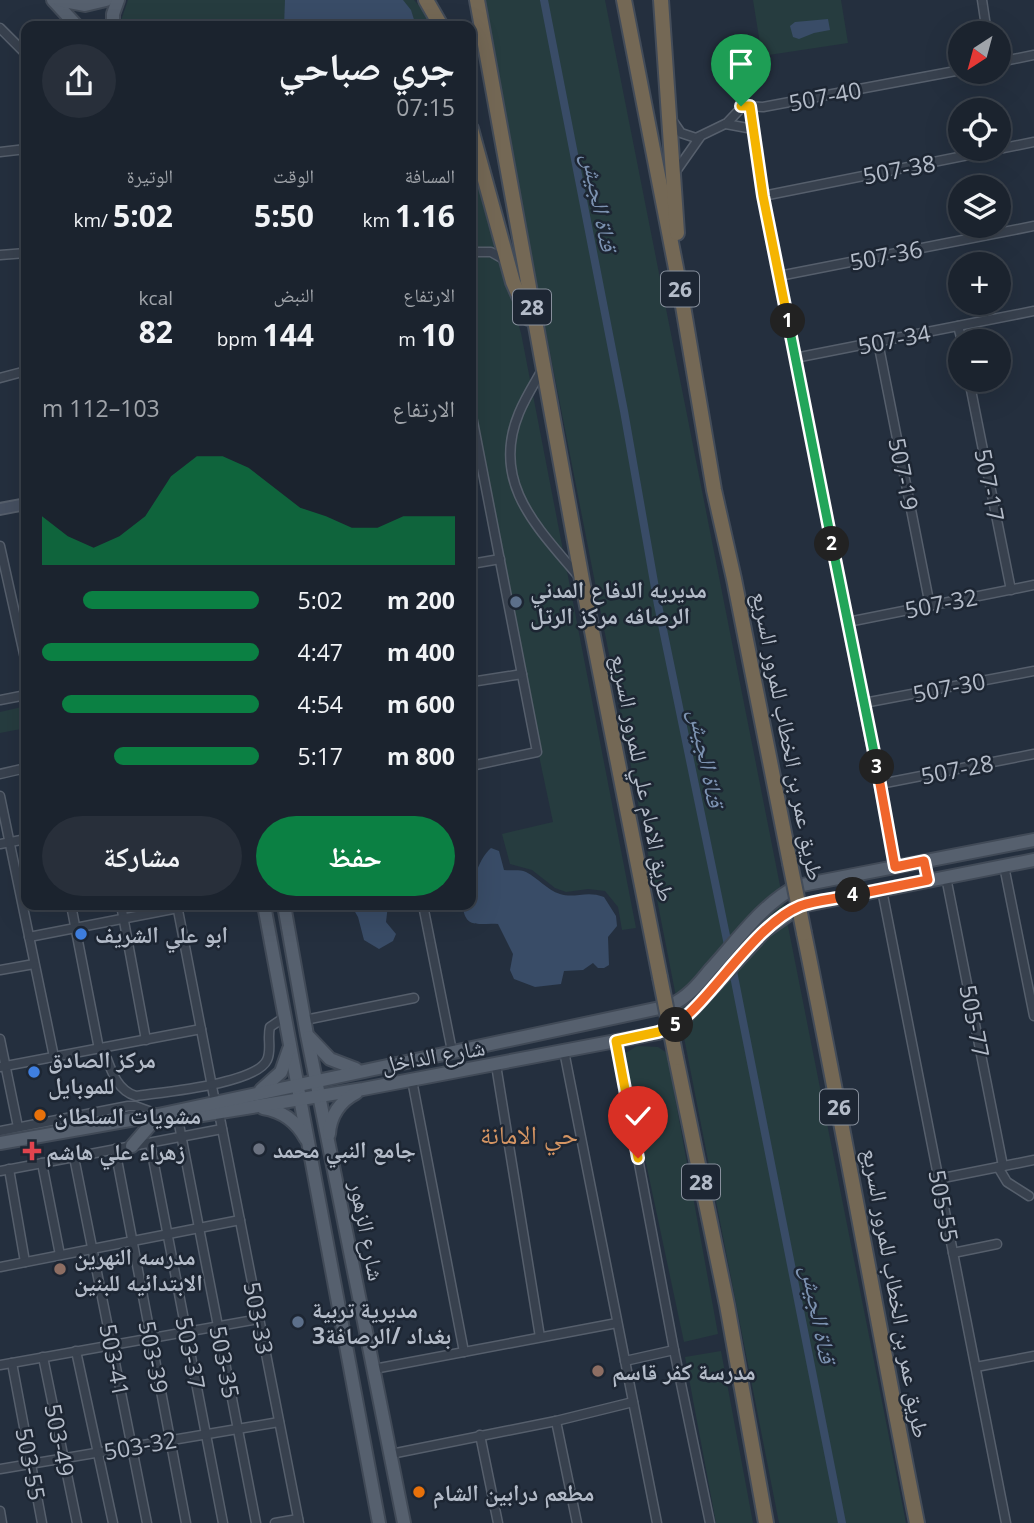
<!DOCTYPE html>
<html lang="ar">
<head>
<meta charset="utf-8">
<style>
	body { margin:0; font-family:"Open Sans","Noto Naskh Arabic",sans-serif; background:#282f3a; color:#f1f3f6; direction:rtl; height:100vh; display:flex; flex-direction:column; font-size:26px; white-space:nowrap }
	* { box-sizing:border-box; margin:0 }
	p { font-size:23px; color:#a0a4aa }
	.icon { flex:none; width:38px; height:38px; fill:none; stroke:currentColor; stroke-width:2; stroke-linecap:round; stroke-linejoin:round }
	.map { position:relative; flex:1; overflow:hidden; direction:ltr }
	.side { position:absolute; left:21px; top:21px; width:455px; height:889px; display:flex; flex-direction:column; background:#1b232e; border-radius:14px; box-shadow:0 7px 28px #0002,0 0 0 2px #39404a; direction:rtl }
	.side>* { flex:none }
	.needle { width:46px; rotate:216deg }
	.buttons { position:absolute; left:948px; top:21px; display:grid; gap:14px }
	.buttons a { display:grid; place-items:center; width:63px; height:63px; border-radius:50%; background:#1b232e; box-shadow:0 7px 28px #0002,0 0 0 2px #39404a; font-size:35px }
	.pin { position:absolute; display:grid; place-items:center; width:60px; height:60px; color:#fff; margin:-72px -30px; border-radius:50% 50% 50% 0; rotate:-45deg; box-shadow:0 0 7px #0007 }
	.pin .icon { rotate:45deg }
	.km { position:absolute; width:35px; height:35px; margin:-18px; border-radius:50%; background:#222; color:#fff; font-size:19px; line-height:35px; text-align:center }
	.round { display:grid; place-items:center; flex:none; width:74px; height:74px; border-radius:37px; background:#282f3a }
	.head { display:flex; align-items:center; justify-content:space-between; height:119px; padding:0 21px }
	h1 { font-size:38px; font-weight:700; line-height:52px }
	.stats { display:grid; grid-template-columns:repeat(3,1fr); gap:10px; height:119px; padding:7px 21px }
	.stats div { display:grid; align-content:center }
	.stats b { font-size:30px; font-weight:700 }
	.stats small { font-size:19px; font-weight:400 }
	.stats p { font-size:19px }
	.chart { height:196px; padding:14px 21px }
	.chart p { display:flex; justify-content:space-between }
	.chart svg { width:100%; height:126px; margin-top:7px; fill:#0b8043; opacity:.7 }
	.action { display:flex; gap:14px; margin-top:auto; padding:14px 21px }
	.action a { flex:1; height:80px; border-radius:42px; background:#0b8043; color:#fff; font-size:28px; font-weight:700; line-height:80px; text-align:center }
	.action a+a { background:#282f3a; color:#f1f3f6 }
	ul { padding:0 21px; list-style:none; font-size:23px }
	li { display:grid; grid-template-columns:112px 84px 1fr; align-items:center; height:52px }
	li i { height:18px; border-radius:9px; background:#0b8043 }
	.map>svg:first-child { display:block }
	.green { fill:#263c3f }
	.water { fill:#394c67 }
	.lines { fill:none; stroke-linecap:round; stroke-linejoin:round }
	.canal { stroke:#394c67; stroke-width:8 }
	.street-casing { stroke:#565f6c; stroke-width:11 }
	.secondary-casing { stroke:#565f6c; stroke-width:14 }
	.primary-casing { stroke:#414a57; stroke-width:16 }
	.highway-casing { stroke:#434c59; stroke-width:18 }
	.street { stroke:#38414e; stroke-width:8 }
	.secondary { stroke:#465061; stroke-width:10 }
	.primary { stroke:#56606e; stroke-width:12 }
	.highway { stroke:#746855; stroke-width:14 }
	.highway-bridge-casing { stroke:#434c59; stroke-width:18; stroke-linecap:butt }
	.highway-bridge { stroke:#746855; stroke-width:14 }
	.split-1-casing { stroke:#fff; stroke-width:14 }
	.split-2-casing { stroke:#fff; stroke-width:14 }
	.split-3-casing { stroke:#fff; stroke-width:14 }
	.split-4-casing { stroke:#fff; stroke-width:14 }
	.split-5-casing { stroke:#fff; stroke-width:14 }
	.split-6-casing { stroke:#fff; stroke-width:14 }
	.split-1 { stroke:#f5b400; stroke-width:9 }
	.split-2 { stroke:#22a559; stroke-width:9 }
	.split-3 { stroke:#22a559; stroke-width:9 }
	.split-4 { stroke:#f0652b; stroke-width:9 }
	.split-5 { stroke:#f0652b; stroke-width:9 }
	.split-6 { stroke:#f5b400; stroke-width:9 }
	.service-dot { fill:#5c6f8a; stroke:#1d2633; stroke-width:2.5 }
	.shop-dot { fill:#3f7fe0; stroke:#1d2633; stroke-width:2.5 }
	.food-dot { fill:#e8710a; stroke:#1d2633; stroke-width:2.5 }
	.worship-dot { fill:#6b7280; stroke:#1d2633; stroke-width:2.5 }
	.health-dot { fill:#e0444e; stroke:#1d2633; stroke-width:2.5 }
	.education-dot { fill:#8d6e63; stroke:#1d2633; stroke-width:2.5 }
	.labels { text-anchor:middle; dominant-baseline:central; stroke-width:5; stroke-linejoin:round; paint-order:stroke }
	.shield { fill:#1d2633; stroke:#878f9c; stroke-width:2 }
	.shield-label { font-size:21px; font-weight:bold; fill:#b4bcc9 }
	.street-label { font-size:23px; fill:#b4bcc9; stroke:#1d2633 }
	.poi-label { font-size:23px; font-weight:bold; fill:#b4bcc9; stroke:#1d2633; text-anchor:start }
	.water-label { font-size:24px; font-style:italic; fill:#7c92b1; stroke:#1d2633 }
	.quarter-label { font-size:26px; fill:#d59563; stroke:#1d2633 }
</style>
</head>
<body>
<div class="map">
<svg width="1034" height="1523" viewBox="0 0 1034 1523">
	<rect width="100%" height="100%" fill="#242f3e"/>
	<g class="green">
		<path d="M128 0H414L429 17 432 26H119Z"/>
		<path d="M481 0H605L906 1523H779Z"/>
		<path d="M753 0H841L848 43 762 56Z"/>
		<path d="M471 161 521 333 636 928 622 930 618 907 605 891 588 889 566 892 555 888 532 870 510 864 502 834 553 822 471 434Z"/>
		<path d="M26 706V728L0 733V712Z"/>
		<path d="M637 1046 658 1047 667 1053 718 1334 684 1342 629 1083 626 1053Z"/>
		<path d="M721 1351 753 1523H716L685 1357Z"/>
	</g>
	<g class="water">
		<path d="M285 0H403L411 10 416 26H284Z"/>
		<path d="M828 19 830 30 814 33 799 39 793 37 790 26 795 22Z"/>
		<path d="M491 848 499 851 504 870C512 871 519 869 526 872 538 878 547 890 560 894 575 899 586 890 604 897L616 916 617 926 608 937 609 965 604 968H598L593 963 583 970 564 971 561 984 535 987 514 979 510 970 513 954 498 924C482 922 464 931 463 905H471C471 887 477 860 491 848Z"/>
		<path d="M351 905H388L386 922 396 934 393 941 379 949 364 940 358 917Z"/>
	</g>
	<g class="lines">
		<g class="canal">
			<path d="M544 0 624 411 658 605 729 950"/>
			<path d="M732 966 842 1523"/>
		</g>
		<defs>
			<g id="street">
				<path d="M982 0 987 33"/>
				<path d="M0 28 26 54"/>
				<path d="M999 62 1034 55"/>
				<path d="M750 106 763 196 895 867"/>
				<path d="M672 120 681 133 696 138 727 123 743 106 763 107 961 70"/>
				<path d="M726 124 753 129"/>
				<path d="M0 152 26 149"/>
				<path d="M674 174 700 137"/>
				<path d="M471 177 474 154"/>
				<path d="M763 196 1034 142"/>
				<path d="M471 252H491L507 261"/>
				<path d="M0 255 26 253"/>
				<path d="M779 276 1034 226"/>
				<path d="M958 326 962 341"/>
				<path d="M878 342 930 606"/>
				<path d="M795 358 1034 311"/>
				<path d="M542 370C534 384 525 398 519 413 490 483 538 528 579 577"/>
				<path d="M0 378 26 371"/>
				<path d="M969 380 1011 590"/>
				<path d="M471 411 537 752 471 766"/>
				<path d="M0 546 26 663"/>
				<path d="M471 564 500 559"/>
				<path d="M848 622 1034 585"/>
				<path d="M471 682 522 674"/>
				<path d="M0 700 26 695"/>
				<path d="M864 703 1034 671"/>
				<path d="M0 774 26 768"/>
				<path d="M880 784 1034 754"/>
				<path d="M0 796 54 1057"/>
				<path d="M0 844 26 839"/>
				<path d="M1004 866 1034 1016"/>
				<path d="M946 877 1003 1166"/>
				<path d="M882 890 1006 1523"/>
				<path d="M71 905 99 1049"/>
				<path d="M121 905 146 1040"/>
				<path d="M177 905 215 1102"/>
				<path d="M423 905 452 1051"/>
				<path d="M29 937 178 908"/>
				<path d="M0 970 34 964"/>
				<path d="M305 1020 414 998"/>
				<path d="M0 1039 18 1127"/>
				<path d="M616 1041 674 1350 710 1523"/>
				<path d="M103 1048C110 1066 115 1090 136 1096 163 1092 256 1084 267 1060 272 1050 267 1038 270 1027L285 1017"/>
				<path d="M564 1051 657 1523"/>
				<path d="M496 1065 540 1337"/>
				<path d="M0 1067 201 1029"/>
				<path d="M412 1080 464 1352"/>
				<path d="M219 1113 299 1523"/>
				<path d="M178 1119 256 1523"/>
				<path d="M0 1131 128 1106H135L157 1114"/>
				<path d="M150 1143 223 1523"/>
				<path d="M115 1149 186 1523"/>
				<path d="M74 1157 147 1523"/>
				<path d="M42 1163 60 1255"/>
				<path d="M998 1167 1007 1182 1029 1196"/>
				<path d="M9 1169 25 1262"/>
				<path d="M0 1171 222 1129"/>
				<path d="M938 1179 1034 1160"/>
				<path d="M953 1253 997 1244"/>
				<path d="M0 1267 240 1220"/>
				<path d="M76 1351 113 1523"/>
				<path d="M43 1357 77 1523"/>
				<path d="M625 1361 674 1350"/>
				<path d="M12 1363 42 1523"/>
				<path d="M0 1365 259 1319"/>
				<path d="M976 1367 1034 1356"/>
				<path d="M374 1369 617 1323"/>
				<path d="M556 1421 577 1523"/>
				<path d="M480 1435 498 1523"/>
				<path d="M391 1454 556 1421 633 1402"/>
				<path d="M0 1469 279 1422"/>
				<path d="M0 1511 2 1523"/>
				<path d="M275 1523 298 1519"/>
			</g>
			<path id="secondary" d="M0 509 26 504"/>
			<g id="primary">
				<path d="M53 0 77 26"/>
				<path d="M59 0 85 5 106 0"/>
				<path d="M113 26V14L118 0"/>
				<path d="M264 905 379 1523"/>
				<path d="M284 905 307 1035 404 1523"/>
				<path d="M309 1037 330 1059 356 1069"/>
				<path d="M261 1090 281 1072 289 1049"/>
				<path d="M263 1108C282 1111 297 1122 306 1139"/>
				<path d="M159 1122 363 1089 658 1033 672 1028 684 1019 765 931 801 906 1034 860"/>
				<path d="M329 1134C330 1116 340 1101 356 1093"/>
				<path d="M0 1143 158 1115 669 1006C687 998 698 985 710 970 737 941 761 905 797 886L1034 840"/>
				<path d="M132 1146 151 1124"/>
			</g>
			<g id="highway">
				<path d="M426 0 441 26"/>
				<path d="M477 0 582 580 660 977"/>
				<path d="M624 0 681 294 714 490 734 579 790 863"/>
				<path d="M661 0 677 233"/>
				<path d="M471 129 513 282 529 318"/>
				<path d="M804 933C844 1129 878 1326 917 1523"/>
				<path d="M676 1058 727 1305 766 1523"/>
			</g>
		</defs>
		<use href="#street" class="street-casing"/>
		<use href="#secondary" class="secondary-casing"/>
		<use href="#primary" class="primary-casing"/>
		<use href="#highway" class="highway-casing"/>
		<use href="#street" class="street"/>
		<use href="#secondary" class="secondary"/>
		<use href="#primary" class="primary"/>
		<use href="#highway" class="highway"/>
		<defs>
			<g id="highway-bridge">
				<path d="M790 863 804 933"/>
				<path d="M660 977 676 1058"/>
			</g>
		</defs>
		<use href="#highway-bridge" class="highway-bridge-casing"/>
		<use href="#highway-bridge" class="highway-bridge"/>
	</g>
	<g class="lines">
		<defs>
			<path id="split-1" d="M741 106H750L763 196 788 321"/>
			<path id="split-2" d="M788 321 832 544"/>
			<path id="split-3" d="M832 544 877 767"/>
			<path id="split-4" d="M853 895 928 880 924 861 895 867 877 767"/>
			<path id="split-5" d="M676 1025C715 995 756 924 800 906 816 900 836 899 853 895"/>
			<path id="split-6" d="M638 1158 616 1041 658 1032 676 1025"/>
		</defs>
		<use href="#split-1" class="split-1-casing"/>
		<use href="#split-2" class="split-2-casing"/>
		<use href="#split-3" class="split-3-casing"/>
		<use href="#split-4" class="split-4-casing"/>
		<use href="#split-5" class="split-5-casing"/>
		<use href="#split-6" class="split-6-casing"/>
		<use href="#split-1" class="split-1"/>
		<use href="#split-2" class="split-2"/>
		<use href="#split-3" class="split-3"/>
		<use href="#split-4" class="split-4"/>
		<use href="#split-5" class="split-5"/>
		<use href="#split-6" class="split-6"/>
	</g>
	<g class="service-dot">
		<circle cx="516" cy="602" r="7"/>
		<circle cx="298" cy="1322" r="7"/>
	</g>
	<g class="shop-dot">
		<circle cx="81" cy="934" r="7"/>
		<circle cx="34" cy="1072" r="7"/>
	</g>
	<g class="food-dot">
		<circle cx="40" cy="1115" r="7"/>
		<circle cx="419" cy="1492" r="7"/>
	</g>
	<circle class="worship-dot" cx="259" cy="1149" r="7"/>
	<path class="health-dot" d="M28.5 1140.5h7v7h7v7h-7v7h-7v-7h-7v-7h7z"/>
	<g class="education-dot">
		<circle cx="60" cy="1269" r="7"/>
		<circle cx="598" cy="1371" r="7"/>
	</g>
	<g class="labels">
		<g class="shield">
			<rect x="661" y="271.5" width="38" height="35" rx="5"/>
			<rect x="513" y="289.5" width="38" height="35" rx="5"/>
			<rect x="820" y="1089.5" width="38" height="35" rx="5"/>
			<rect x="682" y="1164.5" width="38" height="35" rx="5"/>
		</g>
		<g class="shield-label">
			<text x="680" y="289">26</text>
			<text x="532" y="307">28</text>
			<text x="839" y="1107">26</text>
			<text x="701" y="1182">28</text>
		</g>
		<g class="street-label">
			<text transform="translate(825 96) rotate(-11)">507-40</text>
			<text transform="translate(899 169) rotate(-11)">507-38</text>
			<text transform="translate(886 255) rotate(-11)">507-36</text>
			<text transform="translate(894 339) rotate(-11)">507-34</text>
			<text transform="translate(904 474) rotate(79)">507-19</text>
			<text transform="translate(990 485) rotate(79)">507-17</text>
			<text transform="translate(941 603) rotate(-11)">507-32</text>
			<text transform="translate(949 687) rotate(-11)">507-30</text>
			<text transform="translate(789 736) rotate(79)">طريق عمر بن الخطاب للمرور السريع</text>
			<text transform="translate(957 769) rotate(-11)">507-28</text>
			<text transform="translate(644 778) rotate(79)">طريق الامام علي للمرور السريع</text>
			<text transform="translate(975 1021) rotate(79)">505-77</text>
			<text transform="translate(433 1055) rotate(-10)">شارع الداخل</text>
			<text transform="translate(944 1206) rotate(79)">505-55</text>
			<text transform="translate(368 1231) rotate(79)">شارع الزهور</text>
			<text transform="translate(897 1293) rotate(80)">طريق عمر بن الخطاب للمرور السريع</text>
			<text transform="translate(259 1318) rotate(79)">503-33</text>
			<text transform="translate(191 1353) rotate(79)">503-37</text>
			<text transform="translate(154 1357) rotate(79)">503-39</text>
			<text transform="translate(115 1360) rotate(79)">503-41</text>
			<text transform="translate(225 1362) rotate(79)">503-35</text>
			<text transform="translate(60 1440) rotate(79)">503-49</text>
			<text transform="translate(140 1445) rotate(-10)">503-32</text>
			<text transform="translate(31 1464) rotate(79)">503-55</text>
		</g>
		<g class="poi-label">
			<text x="530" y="589">مديريه الدفاع المدني<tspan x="530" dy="26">الرصافه مركز الرتل</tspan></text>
			<text x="95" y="934">ابو علي الشريف</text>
			<text x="48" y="1059">مركز الصادق<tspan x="48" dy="26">للموبايل</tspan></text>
			<text x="54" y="1115">مشويات السلطان</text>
			<text x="273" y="1149">جامع النبي محمد</text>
			<text x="46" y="1151">زهراء علي هاشم</text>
			<text x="74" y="1256">مدرسه النهرين<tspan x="74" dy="26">الابتدائيه للبنين</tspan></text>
			<text x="312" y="1309">مديرية تربية<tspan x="312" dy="26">بغداد /الرصافة3</tspan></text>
			<text x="612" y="1371">مدرسة كفر قاسم</text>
			<text x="433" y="1492">مطعم درابين الشام</text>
		</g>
		<g class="water-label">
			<text transform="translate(601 202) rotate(79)">قناة الجيش</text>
			<text transform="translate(708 758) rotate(79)">قناة الجيش</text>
			<text transform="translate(820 1314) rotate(79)">قناة الجيش</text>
		</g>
		<g class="quarter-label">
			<text x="529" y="1134">حي الامانة</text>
		</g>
	</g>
</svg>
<div class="buttons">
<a><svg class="needle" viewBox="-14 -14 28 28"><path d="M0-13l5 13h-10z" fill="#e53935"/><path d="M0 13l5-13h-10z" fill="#a0a4aa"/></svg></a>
<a><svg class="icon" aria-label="locate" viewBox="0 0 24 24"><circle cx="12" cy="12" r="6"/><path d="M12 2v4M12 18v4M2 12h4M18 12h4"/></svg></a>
<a><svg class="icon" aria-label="layers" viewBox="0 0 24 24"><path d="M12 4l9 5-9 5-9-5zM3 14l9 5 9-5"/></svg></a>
<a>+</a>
<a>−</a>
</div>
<div class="pin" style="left:741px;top:106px;background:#1e9e55"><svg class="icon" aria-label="arrive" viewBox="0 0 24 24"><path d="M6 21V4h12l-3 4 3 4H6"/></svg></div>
<div class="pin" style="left:638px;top:1158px;background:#d93025"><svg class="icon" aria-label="check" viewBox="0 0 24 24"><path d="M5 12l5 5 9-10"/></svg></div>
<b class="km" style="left:788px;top:321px">1</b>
<b class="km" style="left:832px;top:544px">2</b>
<b class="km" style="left:877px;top:767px">3</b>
<b class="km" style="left:853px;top:895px">4</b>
<b class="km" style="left:676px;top:1025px">5</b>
<section class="side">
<div class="head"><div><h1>جري صباحي</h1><p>07:15</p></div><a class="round"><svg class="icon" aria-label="share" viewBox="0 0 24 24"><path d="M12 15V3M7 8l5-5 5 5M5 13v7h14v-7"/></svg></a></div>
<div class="stats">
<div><p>المسافة</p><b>1.16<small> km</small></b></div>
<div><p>الوقت</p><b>5:50</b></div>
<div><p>الوتيرة</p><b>5:02<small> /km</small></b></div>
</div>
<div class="stats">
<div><p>الارتفاع</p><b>10<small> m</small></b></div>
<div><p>النبض</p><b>144<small> bpm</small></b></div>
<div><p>kcal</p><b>82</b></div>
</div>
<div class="chart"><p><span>الارتفاع</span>103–112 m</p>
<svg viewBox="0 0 160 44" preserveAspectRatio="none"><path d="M0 44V27L10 34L20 38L30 34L40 27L50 13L60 6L70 6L80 10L90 17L100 24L110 27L120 31L130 31L140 27L150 27L160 27V44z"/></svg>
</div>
<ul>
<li><b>200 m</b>5:02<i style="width:81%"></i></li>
<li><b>400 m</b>4:47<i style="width:100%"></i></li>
<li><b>600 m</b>4:54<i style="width:91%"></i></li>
<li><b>800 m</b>5:17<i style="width:67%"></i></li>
</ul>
<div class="action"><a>حفظ</a><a>مشاركة</a></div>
</section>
</div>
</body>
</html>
